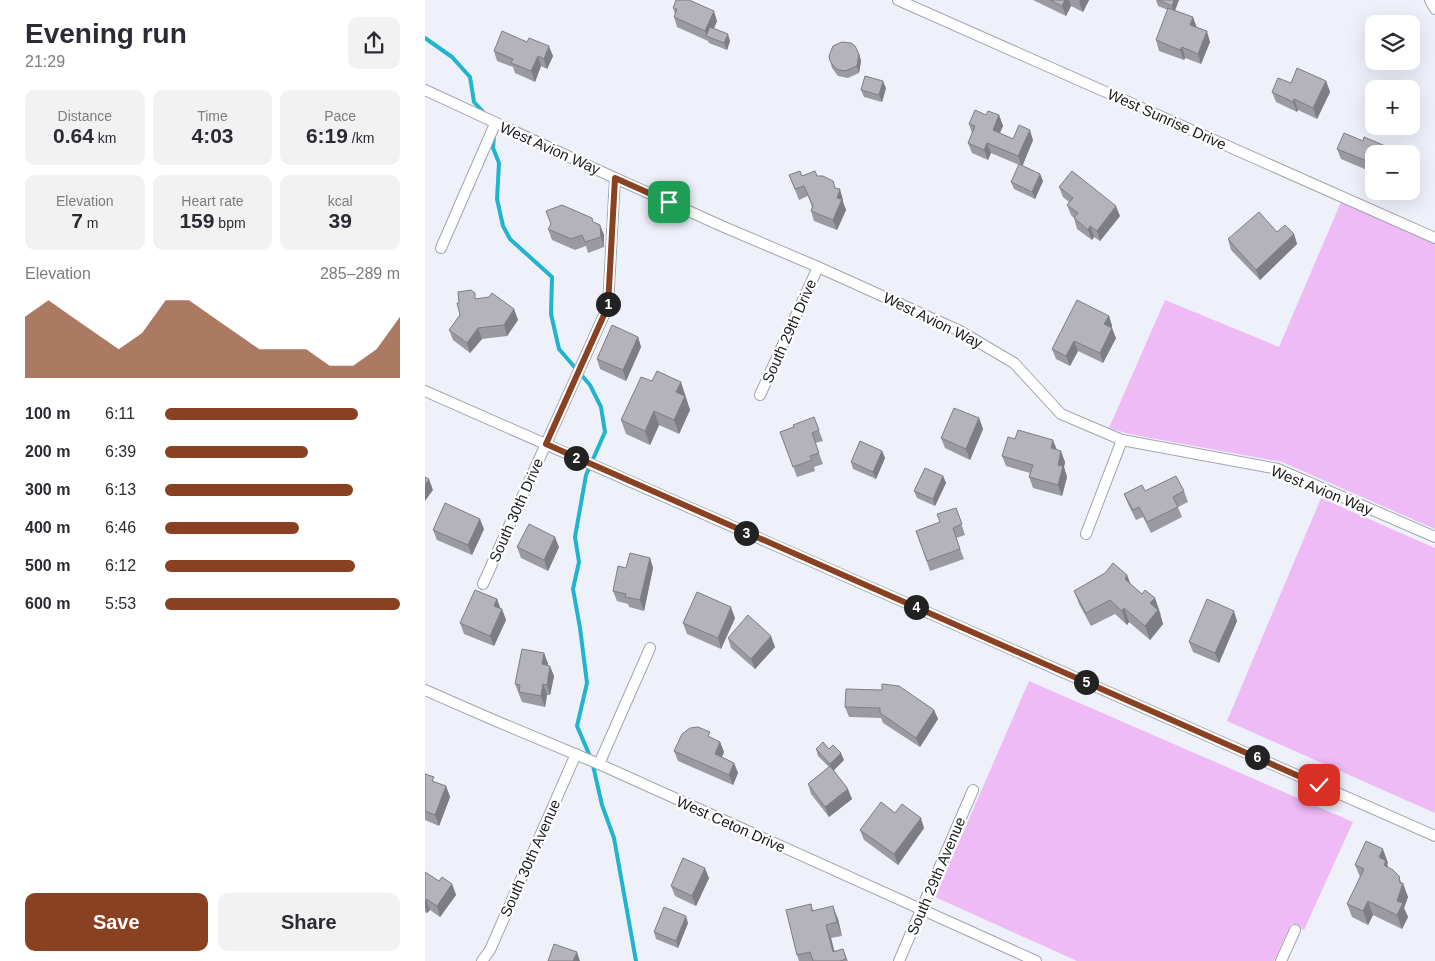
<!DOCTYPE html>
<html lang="en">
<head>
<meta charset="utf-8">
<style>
	body { margin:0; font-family:Arial,sans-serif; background:#f2f2f3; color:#2b2b33; height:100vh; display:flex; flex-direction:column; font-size:19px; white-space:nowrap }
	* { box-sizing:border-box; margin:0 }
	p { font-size:16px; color:#7c7c81 }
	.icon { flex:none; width:28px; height:28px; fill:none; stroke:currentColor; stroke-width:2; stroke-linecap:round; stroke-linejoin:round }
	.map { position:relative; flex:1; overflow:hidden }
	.side { display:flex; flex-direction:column; background:#fff; width:425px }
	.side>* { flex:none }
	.buttons { position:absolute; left:940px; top:15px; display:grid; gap:10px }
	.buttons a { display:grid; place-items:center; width:55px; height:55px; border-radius:10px; background:#fff; box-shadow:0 5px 20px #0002; font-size:25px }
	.pin { position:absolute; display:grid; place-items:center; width:42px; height:42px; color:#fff; margin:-21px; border-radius:10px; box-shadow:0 2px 8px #0006 }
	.km { position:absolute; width:25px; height:25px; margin:-12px; border-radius:50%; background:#222; color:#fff; font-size:14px; line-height:25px; text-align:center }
	.round { display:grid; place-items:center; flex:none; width:52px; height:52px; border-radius:10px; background:#f2f2f3 }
	.head { display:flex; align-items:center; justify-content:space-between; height:85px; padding:0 25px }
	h1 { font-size:28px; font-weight:600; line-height:38px }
	.stats { display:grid; grid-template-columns:repeat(3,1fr); gap:8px; height:85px; padding:5px 25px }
	.stats div { display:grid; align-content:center; border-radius:10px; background:#f2f2f3; text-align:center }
	.stats b { font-size:21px; font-weight:600 }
	.stats small { font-size:14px; font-weight:400 }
	.stats p { font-size:14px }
	.chart { height:140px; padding:10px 25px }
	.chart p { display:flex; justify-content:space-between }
	.chart svg { width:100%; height:90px; margin-top:5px; fill:#894122; opacity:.7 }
	.button { display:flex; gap:10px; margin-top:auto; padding:10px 25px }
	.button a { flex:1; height:58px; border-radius:10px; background:#894122; color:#fff; font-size:20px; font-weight:600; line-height:58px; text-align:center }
	.button a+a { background:#f2f2f3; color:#2b2b33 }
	ul { padding:0 25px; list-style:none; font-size:16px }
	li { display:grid; grid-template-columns:80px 60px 1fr; align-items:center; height:38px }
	li i { height:12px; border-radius:6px; background:#894122 }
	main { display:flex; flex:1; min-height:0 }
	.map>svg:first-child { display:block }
	.green { fill:#eebbf6 }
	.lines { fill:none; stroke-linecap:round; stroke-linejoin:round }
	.stream { stroke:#21b4cf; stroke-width:4 }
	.street-casing { stroke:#a2a5ad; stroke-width:12 }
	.street { stroke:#fff; stroke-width:10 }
	.wall { fill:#9b9aa1 }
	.shaded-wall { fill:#7e7d83 }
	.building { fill:#b4b3bb; stroke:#7e7d83 }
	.route-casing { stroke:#fff; stroke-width:10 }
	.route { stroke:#894122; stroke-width:6 }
	.labels { text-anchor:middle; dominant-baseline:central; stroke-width:4.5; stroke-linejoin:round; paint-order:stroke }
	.street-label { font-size:15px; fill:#1a1b1e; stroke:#fff }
</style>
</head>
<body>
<main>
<section class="side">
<div class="head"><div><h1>Evening run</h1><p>21:29</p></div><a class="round"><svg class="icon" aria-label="share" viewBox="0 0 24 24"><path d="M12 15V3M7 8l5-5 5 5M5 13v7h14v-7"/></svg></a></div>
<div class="stats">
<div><p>Distance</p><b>0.64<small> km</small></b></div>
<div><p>Time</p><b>4:03</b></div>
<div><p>Pace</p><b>6:19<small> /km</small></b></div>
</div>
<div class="stats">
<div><p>Elevation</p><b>7<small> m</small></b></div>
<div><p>Heart rate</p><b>159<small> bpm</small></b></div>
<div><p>kcal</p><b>39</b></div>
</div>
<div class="chart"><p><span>Elevation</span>285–289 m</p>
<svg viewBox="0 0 160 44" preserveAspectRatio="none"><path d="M0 44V14L10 6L20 14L30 22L40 30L50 22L60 6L70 6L80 14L90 22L100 30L110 30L120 30L130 38L140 38L150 30L160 14V44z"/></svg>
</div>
<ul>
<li><b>100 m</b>6:11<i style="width:82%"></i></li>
<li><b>200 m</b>6:39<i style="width:61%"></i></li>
<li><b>300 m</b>6:13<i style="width:80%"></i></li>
<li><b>400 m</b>6:46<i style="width:57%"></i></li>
<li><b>500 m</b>6:12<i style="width:81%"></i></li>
<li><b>600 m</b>5:53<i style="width:100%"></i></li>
</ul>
<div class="button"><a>Save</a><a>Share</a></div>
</section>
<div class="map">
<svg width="1010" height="961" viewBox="0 0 1010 961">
	<rect width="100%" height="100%" fill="#eef1fa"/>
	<g class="green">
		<path d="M916 202 1010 244V529L857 462 704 434 684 428 740 300 854 347Z"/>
		<path d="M896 498 1010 548V813L802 721Z"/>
		<path d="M604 681 928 822 879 930 866 924 849 961H652L510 897Z"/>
	</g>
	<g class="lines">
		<g class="stream">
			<path d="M0 38 27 57 45 77 49 102 61 115"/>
			<path d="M69 136 68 148 74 163 72 199 78 226 85 239 127 277 126 314 134 349 165 385 176 407 180 432 161 475 150 537 154 562 148 589 155 628 162 683 152 726 167 761 177 805 189 838 211 961"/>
		</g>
		<defs>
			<g id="street">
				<path d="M473 0 1010 238"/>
				<path d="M1005 0 1010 9"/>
				<path d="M0 90 190 178 299 227 393 267 535 331 589 363 636 414 697 440 853 469 1010 537"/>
				<path d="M16 248 70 124"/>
				<path d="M0 391 1010 836"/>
				<path d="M335 395 393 267"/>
				<path d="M661 534 697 440"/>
				<path d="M58 584 183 306 190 178"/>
				<path d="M0 690 71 721 174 764 611 961"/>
				<path d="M174 764 225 648"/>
				<path d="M57 961 65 950 151 754"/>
				<path d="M474 961 548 790"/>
				<path d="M856 961 870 930"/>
			</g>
		</defs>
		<use href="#street" class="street-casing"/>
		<use href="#street" class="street"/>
	</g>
	<g class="wall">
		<path d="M608 0H664L658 12 646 6 641 16Z"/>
		<path d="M731 0H754L750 10 771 27 785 42 776 64 760 58 759 60 734 51 731 40 743 10 733 6Z"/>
		<path d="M248 8 292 21 289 28 305 41 302 50 284 43 283 41 252 27 249 17 250 14Z"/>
		<path d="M69 51 128 56 122 69 116 66 110 82 90 73 88 67 72 61Z"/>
		<path d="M434 54 436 61 434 73 423 78 413 76 407 68 405 61Z"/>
		<path d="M901 81 905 92 892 119 873 110 872 112 851 102 847 92 866 83Z"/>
		<path d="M461 88 457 102 439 97 436 90Z"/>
		<path d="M561 115H574L578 126 575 133 588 139 608 140 597 166 615 174 618 181 610 199 589 189 586 182 594 165 566 153 563 160 547 153 543 143 547 133 544 124Z"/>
		<path d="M938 141 965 148 967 154H949V173L916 159 912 149Z"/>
		<path d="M364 175 392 176 410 189 418 200V202L421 210 412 230 389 221 386 211 387 207 383 196 374 200Z"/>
		<path d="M634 187 695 216 675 241 669 237 667 240 652 229 649 218 646 215 642 205 644 202 638 197Z"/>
		<path d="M168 222 175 225 179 235V247L163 253 161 246 150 250 127 240 123 229Z"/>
		<path d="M852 232 869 234 872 244 835 280 806 250 803 239Z"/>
		<path d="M52 299 89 309 93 320 82 336 57 339 45 353 28 340 24 330 35 315 34 303Z"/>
		<path d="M684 316 687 326 686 328 691 338 678 363 653 351 645 366 631 359 627 349Z"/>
		<path d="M213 337 216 347 201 381 175 369 172 359Z"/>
		<path d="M261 395 260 396 265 410 254 434 234 425 225 445 201 434 196 420Z"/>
		<path d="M389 417 398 441 390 443 398 464 389 467 390 471 372 477 355 432 369 427Z"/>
		<path d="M554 418 558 429 545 460 520 448 516 438Z"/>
		<path d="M632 450 640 462 639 467 642 477 637 496 608 488 604 477 605 473 581 466 577 456Z"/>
		<path d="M457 451 460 458 451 479 428 469 426 462Z"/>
		<path d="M518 476 521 483 510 506 492 498 489 491Z"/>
		<path d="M720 491H759L763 502 753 507 757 517 726 533 718 517 711 520 703 504 699 494Z"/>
		<path d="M531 508 540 535 531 538 539 559 505 571 491 531 515 522Z"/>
		<path d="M59 529 47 555 12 540 8 530Z"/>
		<path d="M92 547H134L123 571 96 558Z"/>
		<path d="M225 558 228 568 219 611 204 607 203 604 192 601 188 591 201 568Z"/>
		<path d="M702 575 706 585 717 594 730 598 735 612 738 624 725 640 704 622 702 625 690 614 666 626 654 604 649 591Z"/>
		<path d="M72 599 75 608 81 620 69 646 39 634 35 623Z"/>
		<path d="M310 618 296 649 262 634 258 623Z"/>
		<path d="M812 621 794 663 768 652 764 642Z"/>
		<path d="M303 638 350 647 330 669 306 648Z"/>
		<path d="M119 653 123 664V665L129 676 125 695H122L120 707 97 702 90 684Z"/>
		<path d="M420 707 509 710 513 719 495 747 458 723 456 718 424 717Z"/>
		<path d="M287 738 295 742 299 752 297 757 309 763 313 773 308 785 253 761 249 751Z"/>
		<path d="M391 749H404L419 760 409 770 427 799 404 817 386 794 383 784 404 767 393 756Z"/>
		<path d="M0 774 10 782 21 786 25 797 14 826 0 820Z"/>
		<path d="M470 813 499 828 473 865 439 840 435 830Z"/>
		<path d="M963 863 962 864 963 867 976 883 983 897 979 908 983 917 977 929 948 915 943 925 927 917 922 904 935 877 930 865Z"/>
		<path d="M0 872 14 881 27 884 31 895 15 917 5 910 2 913 0 912Z"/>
		<path d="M284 878 271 906 250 896 246 886Z"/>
		<path d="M386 904 388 910 413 919 417 936 406 938 409 951 418 949 423 961H374L372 955Z"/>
		<path d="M263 923 253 948 231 939 229 932Z"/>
	</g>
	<g class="shaded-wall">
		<path d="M640 0H644L646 6 641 16 637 6Z"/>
		<path d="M655 0H664L658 12 654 2Z"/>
		<path d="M749 0H754L749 13 747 6Z"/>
		<path d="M289 11 292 21 285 38 282 36 280 31Z"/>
		<path d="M768 17 772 28 765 25Z"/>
		<path d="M782 31 785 42 776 64 773 54Z"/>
		<path d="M303 34 305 41 302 50 299 43Z"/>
		<path d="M124 46 128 56 122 69 119 59Z"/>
		<path d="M757 47 760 58 759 60 755 50Z"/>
		<path d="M434 54 436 61 434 73 432 66Z"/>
		<path d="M113 56 116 66 110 82 106 71Z"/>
		<path d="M458 81 461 88 457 102 454 95Z"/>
		<path d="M901 81 905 92 892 119 888 108Z"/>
		<path d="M869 99 873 110 872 112 868 102Z"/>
		<path d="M574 115 578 126 571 141 568 130Z"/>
		<path d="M605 130 608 140 597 167 593 156Z"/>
		<path d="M562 143 566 153 563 160 559 150Z"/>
		<path d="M965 148 967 154H963Z"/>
		<path d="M615 174 618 181 610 199 607 192Z"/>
		<path d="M415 189 418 200V202L421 210 412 230 408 220 412 198Z"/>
		<path d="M691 206 695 216 675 241 672 231Z"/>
		<path d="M175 225 179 235V247L176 237Z"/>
		<path d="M665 226 669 237 667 240 663 230Z"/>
		<path d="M869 234 872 244 835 280 831 270Z"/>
		<path d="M89 309 93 320 82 336 79 325Z"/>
		<path d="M684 316 687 326 683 335 679 324Z"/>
		<path d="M53 328 57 339 45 353 42 343Z"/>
		<path d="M687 328 691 338 678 363 675 353Z"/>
		<path d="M213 337 216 347 201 381 198 370Z"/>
		<path d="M649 341 653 351 645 366 641 356Z"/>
		<path d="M256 382 265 410 254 434 249 420 251 392Z"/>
		<path d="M229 411 234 425 225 445 220 431Z"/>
		<path d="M554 418 558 429 545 460 541 449Z"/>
		<path d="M628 440 632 450 626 448Z"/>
		<path d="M457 451 460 458 451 479 448 472Z"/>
		<path d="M636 451 640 462 639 467 642 477 637 496 633 485V465Z"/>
		<path d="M518 476 521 483 510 506 508 499Z"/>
		<path d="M4 479 8 490 0 501V485Z"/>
		<path d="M55 519 59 529 47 555 43 545Z"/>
		<path d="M130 537 134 547 123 571 119 560Z"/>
		<path d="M225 558 228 568 219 611 215 600Z"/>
		<path d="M702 575 707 589 700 579Z"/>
		<path d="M730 598 738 624 725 640 720 626 725 603Z"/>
		<path d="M72 599 76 610 69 606Z"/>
		<path d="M306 607 310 618 296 649 293 638Z"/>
		<path d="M699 608 704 622 702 625 697 611Z"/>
		<path d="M77 609 81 620 69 646 65 636Z"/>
		<path d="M809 611 812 621 794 663 790 653Z"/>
		<path d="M346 636 350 647 330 669 326 659Z"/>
		<path d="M119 653 123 664 121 675 117 664Z"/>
		<path d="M125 666 129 676 125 695 122 685Z"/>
		<path d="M118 684 122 695 120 707 116 696Z"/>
		<path d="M509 710 513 719 495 747 491 738Z"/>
		<path d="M295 742 299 752 294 764 290 754Z"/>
		<path d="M416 753 419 760 408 771 405 764Z"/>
		<path d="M309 763 313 773 308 785 304 775Z"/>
		<path d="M21 786 25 797 14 826 10 815Z"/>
		<path d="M423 789 427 799 404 817 400 807Z"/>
		<path d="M496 818 499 828 473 865 469 854Z"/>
		<path d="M958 849 963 863 962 864 966 874 954 857Z"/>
		<path d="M280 868 284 878 271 906 267 896Z"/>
		<path d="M974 876 977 886 978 883 983 897 979 908 983 917 977 929 972 915V901Z"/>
		<path d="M27 884 31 895 15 917 12 906Z"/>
		<path d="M1 899 5 910 2 913 0 907V901Z"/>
		<path d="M943 901 948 915 943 925 938 911Z"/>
		<path d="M408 906 413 919 417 936 412 922Z"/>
		<path d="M261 916 263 923 253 948 251 941Z"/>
		<path d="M401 925 406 938 412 961 408 952Z"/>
		<path d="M152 952 155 961H148Z"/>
	</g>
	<g class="building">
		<path d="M251 0H264L289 11 280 31 249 17 252 9 248 8Z"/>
		<path d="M625 0H640L637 6Z"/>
		<path d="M733 0H749L747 6Z"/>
		<path d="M743 8 768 17 765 25 782 31 773 54 757 47 755 50 731 40Z"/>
		<path d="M285 27 303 34 299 43 281 36Z"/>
		<path d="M77 31 102 42 104 38 124 46 119 59 113 56 106 71 86 63 88 59 69 51Z"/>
		<path d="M417 42 426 43 430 46 434 54 432 66 420 71 411 69 405 61 404 56 408 46Z"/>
		<path d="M872 68 901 81 888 108 869 99 868 102 847 92 853 78 866 83Z"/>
		<path d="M440 76 458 81 454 95 436 90Z"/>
		<path d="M550 110 561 115 563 111 574 115 568 130 588 139 594 125 605 130 593 156 562 143 559 150 543 143 550 126 544 124Z"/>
		<path d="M919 133 938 141 939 137 965 148 963 154H949V164L912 149Z"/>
		<path d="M594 164 615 174 607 192 586 182Z"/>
		<path d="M375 171 377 176 390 171 392 176H398L408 181 410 188 415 189 412 198 417 199 408 220 386 211 388 206 379 186 370 189 364 175Z"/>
		<path d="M647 171 691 206 672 231 665 226 663 230 649 218 653 213 642 205 648 198 634 187Z"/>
		<path d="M137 205 167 218 168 222 175 225 176 237 160 242 157 235 146 239 123 229 126 224 121 211Z"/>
		<path d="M834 212 852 232 860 225 869 234 831 270 803 239Z"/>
		<path d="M46 290 50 293V299L64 297 67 293 89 309 79 325 53 328 42 343 24 330 35 315 32 303H34L33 292Z"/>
		<path d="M652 300 684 316 679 324 687 328 675 353 649 341 641 356 627 349Z"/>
		<path d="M187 325 213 337 198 370 172 359Z"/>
		<path d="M232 371 256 382 251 392 260 396 249 420 229 411 220 431 196 420 216 377 227 381Z"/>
		<path d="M529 408 554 418 541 449 516 438Z"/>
		<path d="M389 417 394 430 387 433 394 453 385 456 387 460 368 467 355 432 369 427 368 425Z"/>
		<path d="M593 430 628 440 626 448 636 451 633 465 638 466 633 485 604 477 608 465 577 456 583 437 590 439Z"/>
		<path d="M435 441 457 451 448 472 426 462Z"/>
		<path d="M500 468 518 476 508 499 489 491Z"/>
		<path d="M751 476 759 491 748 497 753 507 722 522 714 507 708 510 699 494 717 485 720 491Z"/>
		<path d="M0 477 4 479 0 485Z"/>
		<path d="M20 503 55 519 43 545 8 530Z"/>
		<path d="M531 508 537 524 528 528 535 549 502 561 491 531 515 522 512 514Z"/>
		<path d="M104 524 130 537 119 560 92 547Z"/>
		<path d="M205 553 225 558 215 600 200 597 201 594 188 591 193 566 201 568Z"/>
		<path d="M688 563 702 575 700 579 717 594 720 590 730 598 725 603 733 610 720 626 699 608 697 611 685 600 661 613 649 591 680 573Z"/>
		<path d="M50 590 72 599 69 606 77 609 65 636 35 623Z"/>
		<path d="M272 592 306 607 293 638 258 623Z"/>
		<path d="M782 599 809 611 790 653 764 642Z"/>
		<path d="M323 615 346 636 326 659 303 638Z"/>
		<path d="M97 649 119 653 117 664 125 666 122 685 118 684 116 696 94 692 95 685 90 684Z"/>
		<path d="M457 684 474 686 509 710 491 738 455 713V708L420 707 421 689 457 690Z"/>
		<path d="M273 727 285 732 283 736 295 742 290 754 309 763 304 775 249 751 257 734 265 728Z"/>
		<path d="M398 742 404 749 408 745 416 753 405 764 391 749Z"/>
		<path d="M405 766 423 789 400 807 383 784Z"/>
		<path d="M0 774 9 777 7 781 21 786 10 815 0 811Z"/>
		<path d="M456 802 470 813 477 804 496 818 469 854 435 830Z"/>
		<path d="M941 841 958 849 954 857 961 861 959 865 968 870 974 876 975 883H978L972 901 978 903 972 915 943 901 938 911 922 904 939 869 930 865Z"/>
		<path d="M258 858 280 868 267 896 246 886Z"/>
		<path d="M0 872 14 881 17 877 27 884 12 906 1 899 0 901Z"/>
		<path d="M386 904 387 911 408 906 412 922 401 925 408 952 418 949 421 959 415 961H388L385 952 372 955 361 910Z"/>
		<path d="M239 907 261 916 251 941 229 932Z"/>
		<path d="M129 944 152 952 148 961H123Z"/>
	</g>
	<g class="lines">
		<defs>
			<path id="route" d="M244 202 190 178 183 306 121 444 894 785"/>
		</defs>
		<use href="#route" class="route-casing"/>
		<use href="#route" class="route"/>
	</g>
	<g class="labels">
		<g class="street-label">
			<text transform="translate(742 119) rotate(24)">West Sunrise Drive</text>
			<text transform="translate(125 148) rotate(24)">West Avion Way</text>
			<text transform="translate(508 320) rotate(26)">West Avion Way</text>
			<text transform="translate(364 331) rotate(-66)">South 29th Drive</text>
			<text transform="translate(897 490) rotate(22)">West Avion Way</text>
			<text transform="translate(91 510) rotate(-66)">South 30th Drive</text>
			<text transform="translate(306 824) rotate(24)">West Ceton Drive</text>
			<text transform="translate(105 858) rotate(-66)">South 30th Avenue</text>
			<text transform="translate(511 876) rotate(-67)">South 29th Avenue</text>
		</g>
	</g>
</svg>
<div class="buttons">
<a><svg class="icon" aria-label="layers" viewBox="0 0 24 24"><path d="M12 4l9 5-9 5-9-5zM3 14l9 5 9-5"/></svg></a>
<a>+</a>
<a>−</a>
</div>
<div class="pin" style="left:244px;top:202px;background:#1e9e55"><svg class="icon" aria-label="arrive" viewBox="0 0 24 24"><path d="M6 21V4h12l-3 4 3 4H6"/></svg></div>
<div class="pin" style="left:894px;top:785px;background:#d93025"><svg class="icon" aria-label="check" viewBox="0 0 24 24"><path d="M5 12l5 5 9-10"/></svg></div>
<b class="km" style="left:183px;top:304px">1</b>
<b class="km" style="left:151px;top:458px">2</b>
<b class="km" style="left:321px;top:533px">3</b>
<b class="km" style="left:491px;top:607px">4</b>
<b class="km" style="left:661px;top:682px">5</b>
<b class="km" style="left:832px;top:757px">6</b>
</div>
</main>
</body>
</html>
